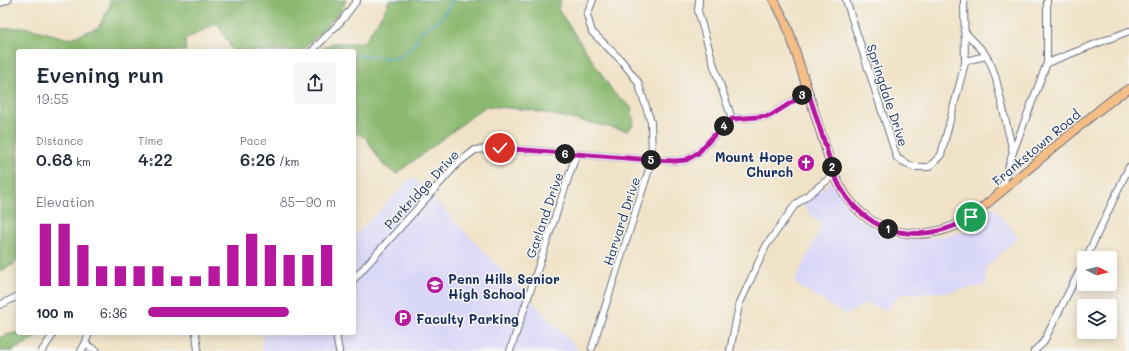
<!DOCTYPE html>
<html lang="en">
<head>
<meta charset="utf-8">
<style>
	body { margin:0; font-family:Mali,sans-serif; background:#f6f6f7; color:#1f2937; height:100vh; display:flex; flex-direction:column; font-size:15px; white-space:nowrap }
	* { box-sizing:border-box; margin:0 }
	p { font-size:13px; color:#747a83 }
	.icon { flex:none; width:22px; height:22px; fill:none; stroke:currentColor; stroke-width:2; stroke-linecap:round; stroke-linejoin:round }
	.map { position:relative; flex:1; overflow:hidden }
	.drawer { position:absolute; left:16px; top:49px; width:340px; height:286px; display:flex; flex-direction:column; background:#fff; border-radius:4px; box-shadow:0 2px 10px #0003 }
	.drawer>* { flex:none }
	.needle { width:26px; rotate:96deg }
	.controls { position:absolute; left:1077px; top:251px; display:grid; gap:8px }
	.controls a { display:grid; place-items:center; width:40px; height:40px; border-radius:4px; background:#fff; box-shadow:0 2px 10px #0003; font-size:20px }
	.pin { position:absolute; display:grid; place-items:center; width:34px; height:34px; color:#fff; margin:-17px; border:2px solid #fff; border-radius:50%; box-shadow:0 1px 4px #0007 }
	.km { position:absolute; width:20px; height:20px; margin:-10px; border-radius:50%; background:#222; color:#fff; font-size:11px; line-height:20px; text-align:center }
	.round { display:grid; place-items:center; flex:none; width:42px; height:42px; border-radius:4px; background:#f6f6f7 }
	.summary { display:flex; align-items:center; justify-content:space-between; height:68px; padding:0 20px }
	h1 { font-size:22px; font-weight:600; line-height:30px }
	.metrics { display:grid; grid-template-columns:repeat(3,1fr); gap:6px; height:68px; padding:4px 20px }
	.metrics div { display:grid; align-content:center }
	.metrics b { font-size:17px; font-weight:600 }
	.metrics small { font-size:11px; font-weight:400 }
	.metrics p { font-size:11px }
	.chart { height:112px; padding:8px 20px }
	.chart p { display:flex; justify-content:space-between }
	.chart svg { width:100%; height:72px; margin-top:4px; stroke:#b5179e; stroke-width:6 }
	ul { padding:0 20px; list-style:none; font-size:13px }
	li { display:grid; grid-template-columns:64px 48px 1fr; align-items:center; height:30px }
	li i { height:10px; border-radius:5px; background:#b5179e }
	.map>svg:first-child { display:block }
	.built { fill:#d9d7f8 }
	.forest { fill:#8cb971; stroke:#547468 }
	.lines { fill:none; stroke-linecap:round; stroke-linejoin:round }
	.stream { stroke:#60a7d6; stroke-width:1.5 }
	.minor-casing { stroke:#666e82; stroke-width:8 }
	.major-casing { stroke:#666e82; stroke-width:10 }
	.minor { stroke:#fff; stroke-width:6 }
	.major { stroke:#f6be87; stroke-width:8 }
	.route-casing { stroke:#fff; stroke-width:8 }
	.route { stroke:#b5179e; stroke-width:5 }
	.labels { text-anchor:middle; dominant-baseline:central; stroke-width:3; stroke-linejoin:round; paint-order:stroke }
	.street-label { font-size:13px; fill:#1b2f5e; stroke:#f6f6f2 }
	.poi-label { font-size:13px; font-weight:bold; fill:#1b2f5e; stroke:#f6f6f2; text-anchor:start }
</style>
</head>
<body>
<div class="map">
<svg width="1129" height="351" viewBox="0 0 1129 351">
	<rect width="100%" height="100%" fill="#f6f6f2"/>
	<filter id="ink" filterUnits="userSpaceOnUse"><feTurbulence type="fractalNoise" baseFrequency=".025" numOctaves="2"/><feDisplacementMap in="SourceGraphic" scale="8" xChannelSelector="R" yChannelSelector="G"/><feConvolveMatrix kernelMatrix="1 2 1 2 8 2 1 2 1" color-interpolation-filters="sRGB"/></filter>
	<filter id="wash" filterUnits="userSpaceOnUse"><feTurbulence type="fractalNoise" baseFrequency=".012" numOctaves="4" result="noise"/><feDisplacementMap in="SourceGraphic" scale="16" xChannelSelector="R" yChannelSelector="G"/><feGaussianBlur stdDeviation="0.9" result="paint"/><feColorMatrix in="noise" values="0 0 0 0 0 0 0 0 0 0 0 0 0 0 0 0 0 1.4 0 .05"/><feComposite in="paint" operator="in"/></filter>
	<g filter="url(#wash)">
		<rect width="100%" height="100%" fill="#f0e2c6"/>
		<g class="built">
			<path d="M412 177 580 351H261L263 333H354V237Z"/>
			<path d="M831 181 854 216 890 237 921 240 963 232 993 206 1018 238 986 267V285L950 292 900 294 886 310 867 303 846 315 794 283 822 226 803 206Z"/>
		</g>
		<g class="forest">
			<path d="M109 0H346L341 11 302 51H233L217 23 185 40 186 51H18V259L14 264 0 271V29L25 27 69 39 99 27 110 5Z"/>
			<path d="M389 0H561L558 9 614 93 631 107 634 123 628 131 530 110 486 106 396 174 383 165 366 138 354 132V51H319L332 43 364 42 385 10Z"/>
			<path d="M18 332V333H44L12 351H0V337Z"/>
		</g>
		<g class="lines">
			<path class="stream" d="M354 55 391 58H398L402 56 413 46 417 40 420 32 441 19 453 0"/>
		</g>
	</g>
	<g filter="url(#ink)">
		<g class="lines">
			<defs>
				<g id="minor">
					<path d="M699 0 698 11 714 66 732 119"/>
					<path d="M846 0 897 158 913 167H929L941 155 965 63 964 0"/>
					<path d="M0 3 8 0"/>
					<path d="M964 31 983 51 991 64 996 79 1013 152 1001 191"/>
					<path d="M312 51 343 19 357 0"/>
					<path d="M965 61 986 56"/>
					<path d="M1047 63 1129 31"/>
					<path d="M1013 152 1047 63V0"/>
					<path d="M1086 258 1129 167"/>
					<path d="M354 279 457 164 475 150 500 148 652 160 675 161 686 160 698 153 717 133 732 119 770 116 808 91"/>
					<path d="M0 305 18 296"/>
					<path d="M196 333 198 351"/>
					<path d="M337 333V340L339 351"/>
					<path d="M85 344 97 351"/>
					<path d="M592 348 652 160 651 122 638 82 621 60 592 32 587 15 593 0"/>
					<path d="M42 351 54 333"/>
					<path d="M81 351 85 344 89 333"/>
					<path d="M510 351 576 155"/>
					<path d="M730 351 739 305 766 246 795 205 834 175"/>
					<path d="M1034 351 1043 343 1084 262"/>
				</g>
				<path id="major" d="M774 0 784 19 790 34 834 175C839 184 843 193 850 201 880 239 931 243 971 217L1099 110 1117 96 1129 89"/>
			</defs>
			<use href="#minor" class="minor-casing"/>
			<use href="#major" class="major-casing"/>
			<use href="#minor" class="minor"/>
			<use href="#major" class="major"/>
		</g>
	</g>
	<g class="lines" filter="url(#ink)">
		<defs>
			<path id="route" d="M500 148 652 160 675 161 686 160 698 153 717 132 732 119 770 116 808 92C814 109 819 126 825 144 828 154 831 166 835 176 847 206 874 230 907 233 931 235 951 230 971 217"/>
		</defs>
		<use href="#route" class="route-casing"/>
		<use href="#route" class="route"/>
	</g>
	<defs>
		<symbol id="church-disc" viewBox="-11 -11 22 22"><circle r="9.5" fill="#b5179e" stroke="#f6f6f2"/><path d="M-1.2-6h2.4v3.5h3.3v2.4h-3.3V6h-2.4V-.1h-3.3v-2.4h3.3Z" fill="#fff"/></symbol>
		<symbol id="school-disc" viewBox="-11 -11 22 22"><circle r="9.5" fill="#b5179e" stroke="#f6f6f2"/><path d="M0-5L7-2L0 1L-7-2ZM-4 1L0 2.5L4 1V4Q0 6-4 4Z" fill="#fff"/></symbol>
		<symbol id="parking-disc" viewBox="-11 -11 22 22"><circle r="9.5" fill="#b5179e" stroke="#f6f6f2"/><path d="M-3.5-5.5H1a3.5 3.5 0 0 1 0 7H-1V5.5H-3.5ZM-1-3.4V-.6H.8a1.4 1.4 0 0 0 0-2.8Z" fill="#fff"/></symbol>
	</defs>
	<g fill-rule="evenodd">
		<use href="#church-disc" x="796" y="153" width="20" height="20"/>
		<use href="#school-disc" x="425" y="275" width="20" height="20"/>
		<use href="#parking-disc" x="393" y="308" width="20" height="20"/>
	</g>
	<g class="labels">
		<g class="street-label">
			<text transform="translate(888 95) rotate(72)">Springdale Drive</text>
			<text transform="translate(1036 147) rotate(-40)">Frankstown Road</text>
			<text transform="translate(421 189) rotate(-47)">Parkridge Drive</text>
			<text transform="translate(544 215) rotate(-71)">Garland Drive</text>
			<text transform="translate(621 221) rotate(-72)">Harvard Drive</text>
		</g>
		<g class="poi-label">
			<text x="793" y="156" text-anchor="end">Mount Hope<tspan x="793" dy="15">Church</tspan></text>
			<text x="448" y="278">Penn Hills Senior<tspan x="448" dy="15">High School</tspan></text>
			<text x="416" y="318">Faculty Parking</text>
		</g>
	</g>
</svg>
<div class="controls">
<a><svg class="needle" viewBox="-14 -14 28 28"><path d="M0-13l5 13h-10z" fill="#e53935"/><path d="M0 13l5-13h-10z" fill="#747a83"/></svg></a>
<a><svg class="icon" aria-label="layers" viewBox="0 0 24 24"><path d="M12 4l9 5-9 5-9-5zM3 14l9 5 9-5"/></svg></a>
</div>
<div class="pin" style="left:971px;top:217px;background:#1e9e55"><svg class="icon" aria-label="arrive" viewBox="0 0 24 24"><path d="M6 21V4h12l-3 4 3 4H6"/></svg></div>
<div class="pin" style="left:500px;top:148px;background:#d93025"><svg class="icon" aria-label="check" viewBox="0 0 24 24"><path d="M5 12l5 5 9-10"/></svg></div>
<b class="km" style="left:888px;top:229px">1</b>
<b class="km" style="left:832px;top:167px">2</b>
<b class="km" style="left:802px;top:95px">3</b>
<b class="km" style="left:724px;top:126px">4</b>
<b class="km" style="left:651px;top:160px">5</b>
<b class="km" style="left:565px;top:154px">6</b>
<section class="drawer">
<div class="summary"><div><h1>Evening run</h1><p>19:55</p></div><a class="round"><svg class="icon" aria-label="share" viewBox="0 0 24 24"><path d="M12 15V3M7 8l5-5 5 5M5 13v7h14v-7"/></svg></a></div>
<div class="metrics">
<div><p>Distance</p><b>0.68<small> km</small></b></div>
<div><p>Time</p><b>4:22</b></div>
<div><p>Pace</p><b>6:26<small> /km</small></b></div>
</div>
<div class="chart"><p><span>Elevation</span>85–90 m</p>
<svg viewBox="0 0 160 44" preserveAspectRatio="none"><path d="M5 44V6M15 44V6M25 44V19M35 44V32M45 44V32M55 44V32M65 44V32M75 44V38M85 44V38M95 44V32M105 44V19M115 44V12M125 44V19M135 44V25M145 44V25M155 44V19"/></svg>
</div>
<ul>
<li><b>100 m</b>6:36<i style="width:75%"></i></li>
</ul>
</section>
</div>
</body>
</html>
